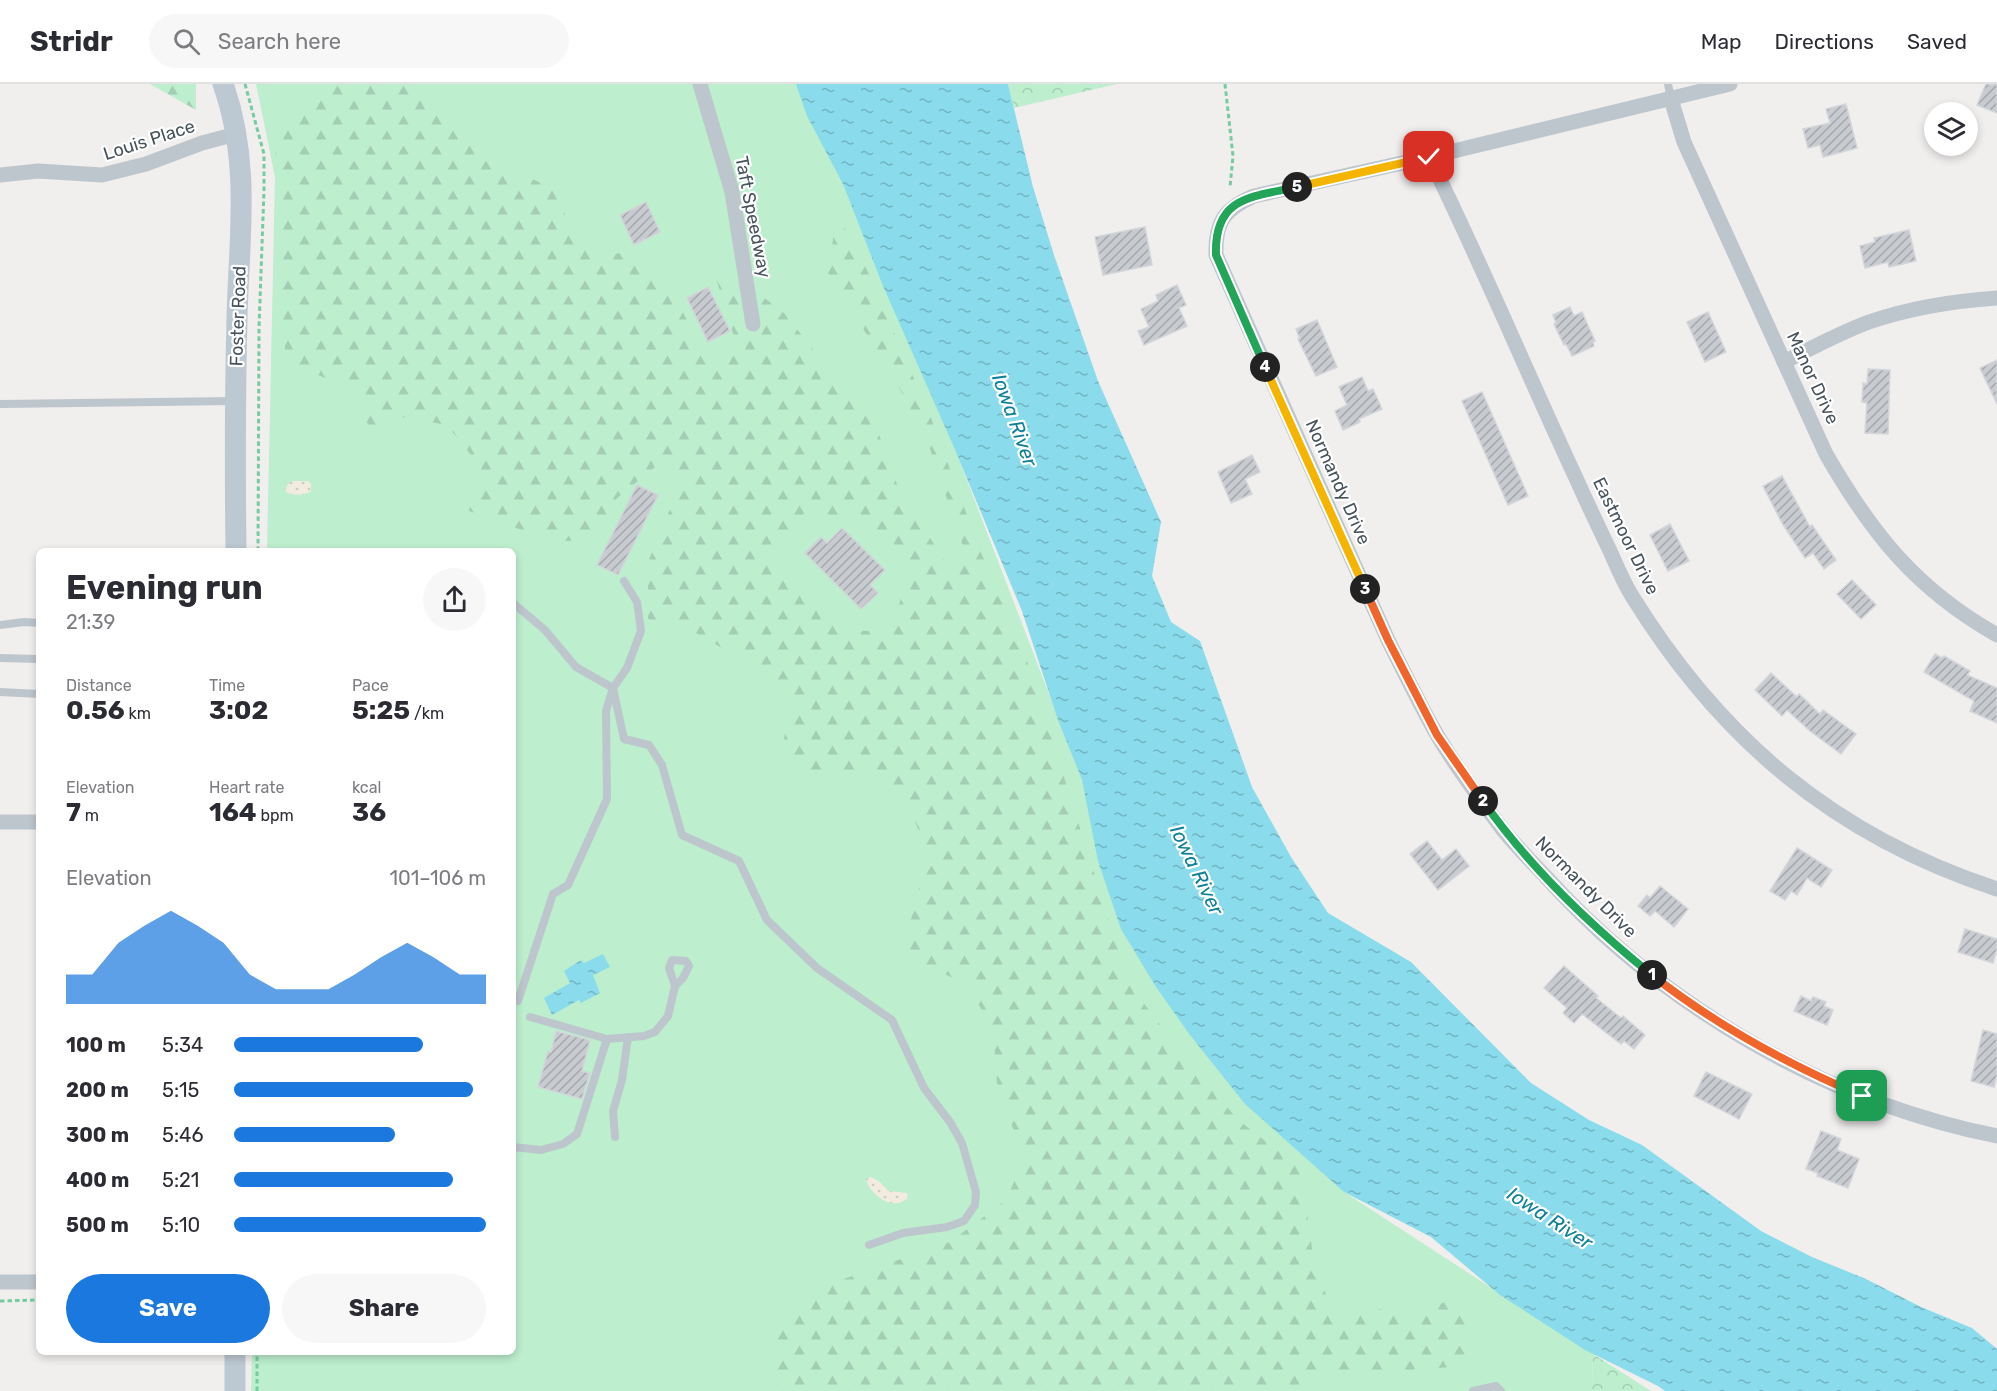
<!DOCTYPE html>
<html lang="en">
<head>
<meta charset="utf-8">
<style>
	body { margin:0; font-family:Rubik,sans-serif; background:#f7f7f7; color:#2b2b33; height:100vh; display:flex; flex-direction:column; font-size:22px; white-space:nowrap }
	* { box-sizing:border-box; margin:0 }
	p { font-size:20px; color:#7c7c81 }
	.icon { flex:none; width:33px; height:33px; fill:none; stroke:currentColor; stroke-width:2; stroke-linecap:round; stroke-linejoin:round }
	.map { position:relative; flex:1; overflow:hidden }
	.sheet { position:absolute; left:36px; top:464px; width:480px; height:807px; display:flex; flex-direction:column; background:#fff; border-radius:9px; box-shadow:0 3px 9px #0003 }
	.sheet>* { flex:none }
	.fabs { position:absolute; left:1924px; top:18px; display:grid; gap:12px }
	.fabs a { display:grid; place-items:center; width:54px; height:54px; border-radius:50%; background:#fff; box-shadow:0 3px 9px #0003; font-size:30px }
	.pin { position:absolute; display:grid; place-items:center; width:51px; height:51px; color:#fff; margin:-26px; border-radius:12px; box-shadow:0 3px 9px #0006 }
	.km { position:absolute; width:30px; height:30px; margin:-15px; border-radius:50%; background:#222; color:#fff; font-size:16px; line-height:30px; text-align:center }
	.round { display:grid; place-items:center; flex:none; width:63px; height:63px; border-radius:32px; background:#f7f7f7 }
	.summary { display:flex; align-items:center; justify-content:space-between; height:102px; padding:0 30px }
	h1 { font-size:33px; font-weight:700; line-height:45px }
	.stats { display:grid; grid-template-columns:repeat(3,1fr); gap:9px; height:102px; padding:6px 30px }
	.stats div { display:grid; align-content:center }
	.stats b { font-size:26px; font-weight:700 }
	.stats small { font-size:16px; font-weight:400 }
	.stats p { font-size:16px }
	.chart { height:168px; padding:12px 30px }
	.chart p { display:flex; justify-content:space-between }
	.chart svg { width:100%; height:108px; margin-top:6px; fill:#1b78de; opacity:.7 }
	.action { display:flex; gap:12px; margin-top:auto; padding:12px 30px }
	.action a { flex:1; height:69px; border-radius:36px; background:#1b78de; color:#fff; font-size:24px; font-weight:700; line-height:69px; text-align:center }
	.action a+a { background:#f7f7f7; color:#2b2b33 }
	ul { padding:0 30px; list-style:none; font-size:20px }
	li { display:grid; grid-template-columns:96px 72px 1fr; align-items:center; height:45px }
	li i { height:15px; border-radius:8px; background:#1b78de }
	header { display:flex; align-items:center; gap:36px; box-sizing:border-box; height:84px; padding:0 30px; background:#fff; border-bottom:2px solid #e1e1e2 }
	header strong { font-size:28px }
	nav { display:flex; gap:33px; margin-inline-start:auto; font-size:21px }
	.search { width:420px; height:54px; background:#f7f7f7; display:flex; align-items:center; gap:15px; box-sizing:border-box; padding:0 21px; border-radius:33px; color:#7c7c81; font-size:22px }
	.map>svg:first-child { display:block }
	.green { fill:#bdeece }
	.forest { fill:url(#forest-firs); fill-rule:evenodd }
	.sand { fill:url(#sand-dots) }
	.park { fill:url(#park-crowns) }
	.water { fill:url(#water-ripples) }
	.building { fill:url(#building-hatch); stroke:#d2d5da; stroke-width:1.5 }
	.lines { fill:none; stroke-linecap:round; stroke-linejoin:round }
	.path { stroke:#75cc9e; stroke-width:3; stroke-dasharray:4.5 3; stroke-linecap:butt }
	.lane { stroke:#bdc6cd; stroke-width:8 }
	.street { stroke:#bdc6cd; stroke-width:15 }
	.secondary { stroke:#bcc8d2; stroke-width:21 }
	.split-1-casing { stroke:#fff; stroke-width:12 }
	.split-2-casing { stroke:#fff; stroke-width:12 }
	.split-3-casing { stroke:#fff; stroke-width:12 }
	.split-4-casing { stroke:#fff; stroke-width:12 }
	.split-5-casing { stroke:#fff; stroke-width:12 }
	.split-6-casing { stroke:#fff; stroke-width:12 }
	.split-1 { stroke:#f0652b; stroke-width:8 }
	.split-2 { stroke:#22a559; stroke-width:8 }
	.split-3 { stroke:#f0652b; stroke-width:8 }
	.split-4 { stroke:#f5b400; stroke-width:8 }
	.split-5 { stroke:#22a559; stroke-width:8 }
	.split-6 { stroke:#f5b400; stroke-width:8 }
	.labels { text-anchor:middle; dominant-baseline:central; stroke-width:4.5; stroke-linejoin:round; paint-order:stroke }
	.street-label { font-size:18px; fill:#47535c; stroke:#fff }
	.water-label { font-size:20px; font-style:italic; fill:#0e8198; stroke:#fff }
</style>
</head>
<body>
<header>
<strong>Stridr</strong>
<div class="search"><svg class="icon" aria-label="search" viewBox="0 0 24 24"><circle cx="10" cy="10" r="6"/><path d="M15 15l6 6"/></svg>Search here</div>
<nav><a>Map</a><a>Directions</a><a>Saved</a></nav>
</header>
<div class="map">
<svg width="1997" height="1307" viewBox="0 0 1997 1307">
	<defs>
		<pattern id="forest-firs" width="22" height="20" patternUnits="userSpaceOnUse" patternTransform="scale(1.5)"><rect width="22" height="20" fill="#bdeece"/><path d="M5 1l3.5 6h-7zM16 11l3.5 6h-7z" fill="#a4ceb3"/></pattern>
		<pattern id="sand-dots" width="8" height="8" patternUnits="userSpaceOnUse" patternTransform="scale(1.5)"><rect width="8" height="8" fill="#f2ebdf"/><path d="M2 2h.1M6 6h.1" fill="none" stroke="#d1ccc2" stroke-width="1.8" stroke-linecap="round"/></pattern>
		<pattern id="park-crowns" width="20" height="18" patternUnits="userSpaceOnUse" patternTransform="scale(1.5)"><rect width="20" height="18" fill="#bdeece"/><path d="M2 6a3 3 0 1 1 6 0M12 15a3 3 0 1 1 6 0" fill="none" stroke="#a4ceb3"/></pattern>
		<pattern id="water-ripples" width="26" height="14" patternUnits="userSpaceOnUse" patternTransform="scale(1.5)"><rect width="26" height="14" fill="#8adbeb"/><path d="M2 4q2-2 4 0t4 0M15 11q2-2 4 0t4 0" fill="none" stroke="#73b4c2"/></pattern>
		<pattern id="building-hatch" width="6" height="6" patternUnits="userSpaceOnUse" patternTransform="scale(1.5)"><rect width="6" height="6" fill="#c8ccd1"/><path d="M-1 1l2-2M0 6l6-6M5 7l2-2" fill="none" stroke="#a4a8ad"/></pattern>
	</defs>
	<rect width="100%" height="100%" fill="#f1eeee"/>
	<path class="green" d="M256 0H815L1082 696 1344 1108 1593 1270 1592 1307H251L252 1268H513V466H267L275 93Z"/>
	<g class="forest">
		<path d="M150 0H196V26Z"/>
		<path d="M331 0H408L431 14 466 51 502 84 558 105 572 155 597 173 631 167 670 203 707 275 727 270 735 256 716 194 735 191 785 230 827 283 871 328 898 403 946 479 967 474 929 362 896 297 828 189 837 129 869 190 931 334 980 466 1029 582 1129 900 1183 971 1238 1036 1301 1084 1313 1172 1334 1235 1380 1225 1409 1230 1467 1211 1466 1282 1327 1292 1295 1307H775V1240L835 1198 950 1158 1006 1116 1024 1075 997 1000 993 945 966 900 902 870 928 770 907 717 865 686 815 695 782 667 791 614 746 578 696 549 648 535V478L681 399 660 379 616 415 592 455 556 458 469 427 478 380 447 341 397 332 374 351 348 304 286 277 278 172V86L272 46 296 22ZM805 429 854 434 907 469 900 518 884 548 849 546 803 517 771 463Z"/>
	</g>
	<g class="sand">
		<path d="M291 397H308L311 400V407C304 412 292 412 285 407L287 402Z"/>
		<path d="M871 1093 880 1098 888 1107 907 1109 908 1114C893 1128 870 1111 866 1095Z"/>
	</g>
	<g class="park">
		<path d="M1008 0H1117L1014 24Z"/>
		<path d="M1593 1270 1651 1307H1592Z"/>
	</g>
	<g class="water">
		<path d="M796 0H1008L1033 103 1054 171 1098 297 1161 438 1152 492 1171 538 1200 557 1252 703 1291 773 1328 829 1411 878 1531 999 1589 1036 1642 1061 1761 1147 1812 1173 1866 1195 1921 1223 1972 1244 1997 1265V1307H1665L1658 1302 1585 1266 1500 1211 1431 1153 1344 1108 1245 1020 1190 951 1156 903 1121 845 1098 777 1082 696 1058 636 1022 527 953 361 883 202 843 100 807 32Z"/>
		<path d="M603 870 610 883 593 891 600 909 581 919 579 916 552 931 544 914 570 899 564 887 581 876 584 879Z"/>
	</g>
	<g class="building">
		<path d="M1986 0H1997V29L1977 21Z"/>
		<path d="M1846 20 1857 64 1823 73 1820 61 1808 64 1803 45 1830 39 1826 25Z"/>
		<path d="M646 118 660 148 634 161 620 131Z"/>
		<path d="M1145 143 1152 181 1103 191 1095 153Z"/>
		<path d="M1909 146 1916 177 1889 183 1888 178 1865 184 1860 162 1875 158 1874 154Z"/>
		<path d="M1177 201 1186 221 1179 224 1187 242 1144 261 1138 247 1149 243 1141 225 1158 217 1156 211Z"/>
		<path d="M708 203 730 247 708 258 687 214Z"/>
		<path d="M1570 223 1574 232 1582 228 1595 257 1593 258 1594 262 1572 272 1566 260 1564 261 1554 240 1556 239 1553 231Z"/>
		<path d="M1708 228 1726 268 1705 278 1687 238Z"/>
		<path d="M1317 236 1337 283 1316 292 1298 255H1300L1296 245Z"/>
		<path d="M1997 276V320L1980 284Z"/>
		<path d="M1868 285 1890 286 1888 350 1865 349 1867 319 1862 318 1863 299 1867 300Z"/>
		<path d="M1362 293 1368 307 1373 305 1382 325 1359 335 1360 338 1343 346 1335 327 1347 321 1339 303Z"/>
		<path d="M1482 308 1528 412 1508 421 1462 317Z"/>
		<path d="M1252 371 1260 388 1245 395 1252 410 1231 419 1218 388Z"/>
		<path d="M1782 392 1810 443 1812 441 1836 476 1824 485 1813 469 1805 474 1782 439 1763 402Z"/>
		<path d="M637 401 658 411 618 491 597 481Z"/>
		<path d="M1670 440 1689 477 1668 487 1650 451Z"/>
		<path d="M842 444 885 486 870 501 878 509 861 525 805 469 821 453 827 459Z"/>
		<path d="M1852 496 1876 521 1861 535 1837 510Z"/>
		<path d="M1935 570 1942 574 1944 572 1970 587 1967 591 1997 604V639L1970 627 1974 617 1924 588Z"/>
		<path d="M1771 589 1797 613 1799 610 1820 630 1823 626 1856 650 1841 670 1810 647 1787 626 1782 632 1755 606Z"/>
		<path d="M1427 757 1442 776 1456 765 1469 782 1438 806 1410 770Z"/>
		<path d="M1797 764 1832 786 1821 803 1807 794 1797 811 1791 807 1785 816 1770 807Z"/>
		<path d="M1660 802 1688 825 1674 843 1655 827 1650 832 1638 822 1647 811 1650 814Z"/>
		<path d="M1965 845 1997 855V865L1993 879 1958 868Z"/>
		<path d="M1564 882 1598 912 1596 914 1621 934 1623 932 1645 951 1634 965 1624 957 1621 960 1582 930 1574 939 1563 929 1567 924 1544 904Z"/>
		<path d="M1801 912 1811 917 1813 913 1826 918 1824 922 1833 926 1827 941 1794 927Z"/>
		<path d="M1983 946 1997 950V991L1994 1003 1971 997Z"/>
		<path d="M556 947 590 956 582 987 590 989 582 1015 538 1003 548 967 551 968Z"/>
		<path d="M1706 988 1752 1010 1739 1035 1694 1012Z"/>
		<path d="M1821 1047 1841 1055 1837 1066 1859 1075 1848 1104 1817 1092 1818 1089 1806 1085Z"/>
	</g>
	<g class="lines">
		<g class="path">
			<path d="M245 0 264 70V106L259 244 258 466"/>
			<path d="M1225 0 1233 72 1230 103"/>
			<path d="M0 1217 39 1216"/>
			<path d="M257 1307V1268"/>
		</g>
		<g class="lane">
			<path d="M1668 0 1671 15"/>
			<path d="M0 320 235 317"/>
			<path d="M513 519 545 546 576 583 613 604 624 655 649 661 662 681 682 751 739 777 767 836 817 884 892 936 924 1004 950 1038 962 1059 976 1108 975 1121 964 1137 947 1143 903 1149 869 1161"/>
			<path d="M0 541 24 538 39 539"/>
			<path d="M0 574 39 575"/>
			<path d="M0 608 39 610"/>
			<path d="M513 915 518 917 553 810 568 801 607 715 606 627 613 604 627 584 641 547 637 518 624 497"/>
			<path d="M607 955 644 952 655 948 668 932 675 902 669 884 672 876 686 877 689 882 683 894 675 902"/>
			<path d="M615 1053 613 1027 622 996 628 953"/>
			<path d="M513 1063 541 1066 563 1060 577 1050 607 955 530 933"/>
			<path d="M1473 1307 1496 1302 1501 1307"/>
		</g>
		<g class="street">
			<path d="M700 0 732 108 753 240"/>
			<path d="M1730 0 1429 73 1254 112C1224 125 1215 138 1216 171L1388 556C1404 588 1419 619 1436 649 1455 682 1480 715 1503 746 1516 762 1531 777 1546 793 1664 923 1824 1017 1997 1052"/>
			<path d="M1671 15 1684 58 1826 370C1872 450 1916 505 1997 551"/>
			<path d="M1429 73C1481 178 1526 287 1576 394 1587 419 1599 444 1611 469 1617 483 1624 499 1632 512 1721 656 1835 752 1997 805"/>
			<path d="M0 91 38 87 102 91 146 80 202 59 236 50"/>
			<path d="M1784 278C1812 264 1839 249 1869 238 1910 224 1953 217 1997 214"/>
			<path d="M0 738H39"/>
			<path d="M0 1198H39"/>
		</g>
		<g class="secondary">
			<path d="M223 0C251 79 239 153 237 234 235 312 235 389 236 466"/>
			<path d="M235 1307V1268"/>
		</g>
	</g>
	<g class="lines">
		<defs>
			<path id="split-1" d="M1652 891C1717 942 1787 980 1862 1012"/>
			<path id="split-2" d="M1483 717C1530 784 1589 840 1652 891"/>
			<path id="split-3" d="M1365 505 1388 556 1437 651 1483 717"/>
			<path id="split-4" d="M1265 283 1365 505"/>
			<path id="split-5" d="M1265 283 1216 171C1214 113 1251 113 1297 103"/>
			<path id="split-6" d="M1297 103 1429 73"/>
		</defs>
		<use href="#split-1" class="split-1-casing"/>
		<use href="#split-2" class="split-2-casing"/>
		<use href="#split-3" class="split-3-casing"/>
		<use href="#split-4" class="split-4-casing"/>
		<use href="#split-5" class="split-5-casing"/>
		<use href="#split-6" class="split-6-casing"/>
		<use href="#split-1" class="split-1"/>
		<use href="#split-2" class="split-2"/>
		<use href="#split-3" class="split-3"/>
		<use href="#split-4" class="split-4"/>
		<use href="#split-5" class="split-5"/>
		<use href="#split-6" class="split-6"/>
	</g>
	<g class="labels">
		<g class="street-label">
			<text transform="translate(149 56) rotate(-18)">Louis Place</text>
			<text transform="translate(753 133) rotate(79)">Taft Speedway</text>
			<text transform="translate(238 232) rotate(-88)">Foster Road</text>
			<text transform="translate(1813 294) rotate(65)">Manor Drive</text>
			<text transform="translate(1338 398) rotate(66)">Normandy Drive</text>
			<text transform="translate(1626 452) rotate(64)">Eastmoor Drive</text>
			<text transform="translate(1586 803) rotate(45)">Normandy Drive</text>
		</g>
		<g class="water-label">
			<text transform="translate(1015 336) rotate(70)">Iowa River</text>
			<text transform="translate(1197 786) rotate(64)">Iowa River</text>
			<text transform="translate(1550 1134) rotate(33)">Iowa River</text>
		</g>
	</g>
</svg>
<div class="fabs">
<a><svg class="icon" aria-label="layers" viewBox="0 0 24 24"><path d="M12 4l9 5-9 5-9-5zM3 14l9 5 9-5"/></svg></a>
</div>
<div class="pin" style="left:1862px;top:1012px;background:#1e9e55"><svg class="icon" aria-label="arrive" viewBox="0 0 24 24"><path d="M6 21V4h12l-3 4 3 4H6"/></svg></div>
<div class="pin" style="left:1429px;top:73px;background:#d93025"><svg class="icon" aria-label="check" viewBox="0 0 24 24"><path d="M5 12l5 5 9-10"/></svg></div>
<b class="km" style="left:1652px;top:891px">1</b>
<b class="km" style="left:1483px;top:717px">2</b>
<b class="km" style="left:1365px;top:505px">3</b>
<b class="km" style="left:1265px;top:283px">4</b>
<b class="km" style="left:1297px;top:103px">5</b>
<section class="sheet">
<div class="summary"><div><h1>Evening run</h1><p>21:39</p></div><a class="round"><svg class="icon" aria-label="share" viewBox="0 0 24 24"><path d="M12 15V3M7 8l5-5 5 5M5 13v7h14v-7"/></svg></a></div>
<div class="stats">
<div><p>Distance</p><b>0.56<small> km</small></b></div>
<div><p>Time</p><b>3:02</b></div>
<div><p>Pace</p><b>5:25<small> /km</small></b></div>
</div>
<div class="stats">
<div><p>Elevation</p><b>7<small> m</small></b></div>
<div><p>Heart rate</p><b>164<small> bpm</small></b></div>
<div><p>kcal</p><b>36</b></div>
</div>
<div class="chart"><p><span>Elevation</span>101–106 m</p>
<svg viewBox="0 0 160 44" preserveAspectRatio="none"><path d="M0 44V32L10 32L20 19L30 12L40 6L50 12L60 19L70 32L80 38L90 38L100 38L110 32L120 25L130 19L140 25L150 32L160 32V44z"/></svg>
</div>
<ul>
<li><b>100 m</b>5:34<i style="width:75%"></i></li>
<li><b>200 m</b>5:15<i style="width:95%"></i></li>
<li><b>300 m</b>5:46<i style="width:64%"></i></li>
<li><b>400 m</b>5:21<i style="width:87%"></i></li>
<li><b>500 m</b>5:10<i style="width:100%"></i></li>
</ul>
<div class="action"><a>Save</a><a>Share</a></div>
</section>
</div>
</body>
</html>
